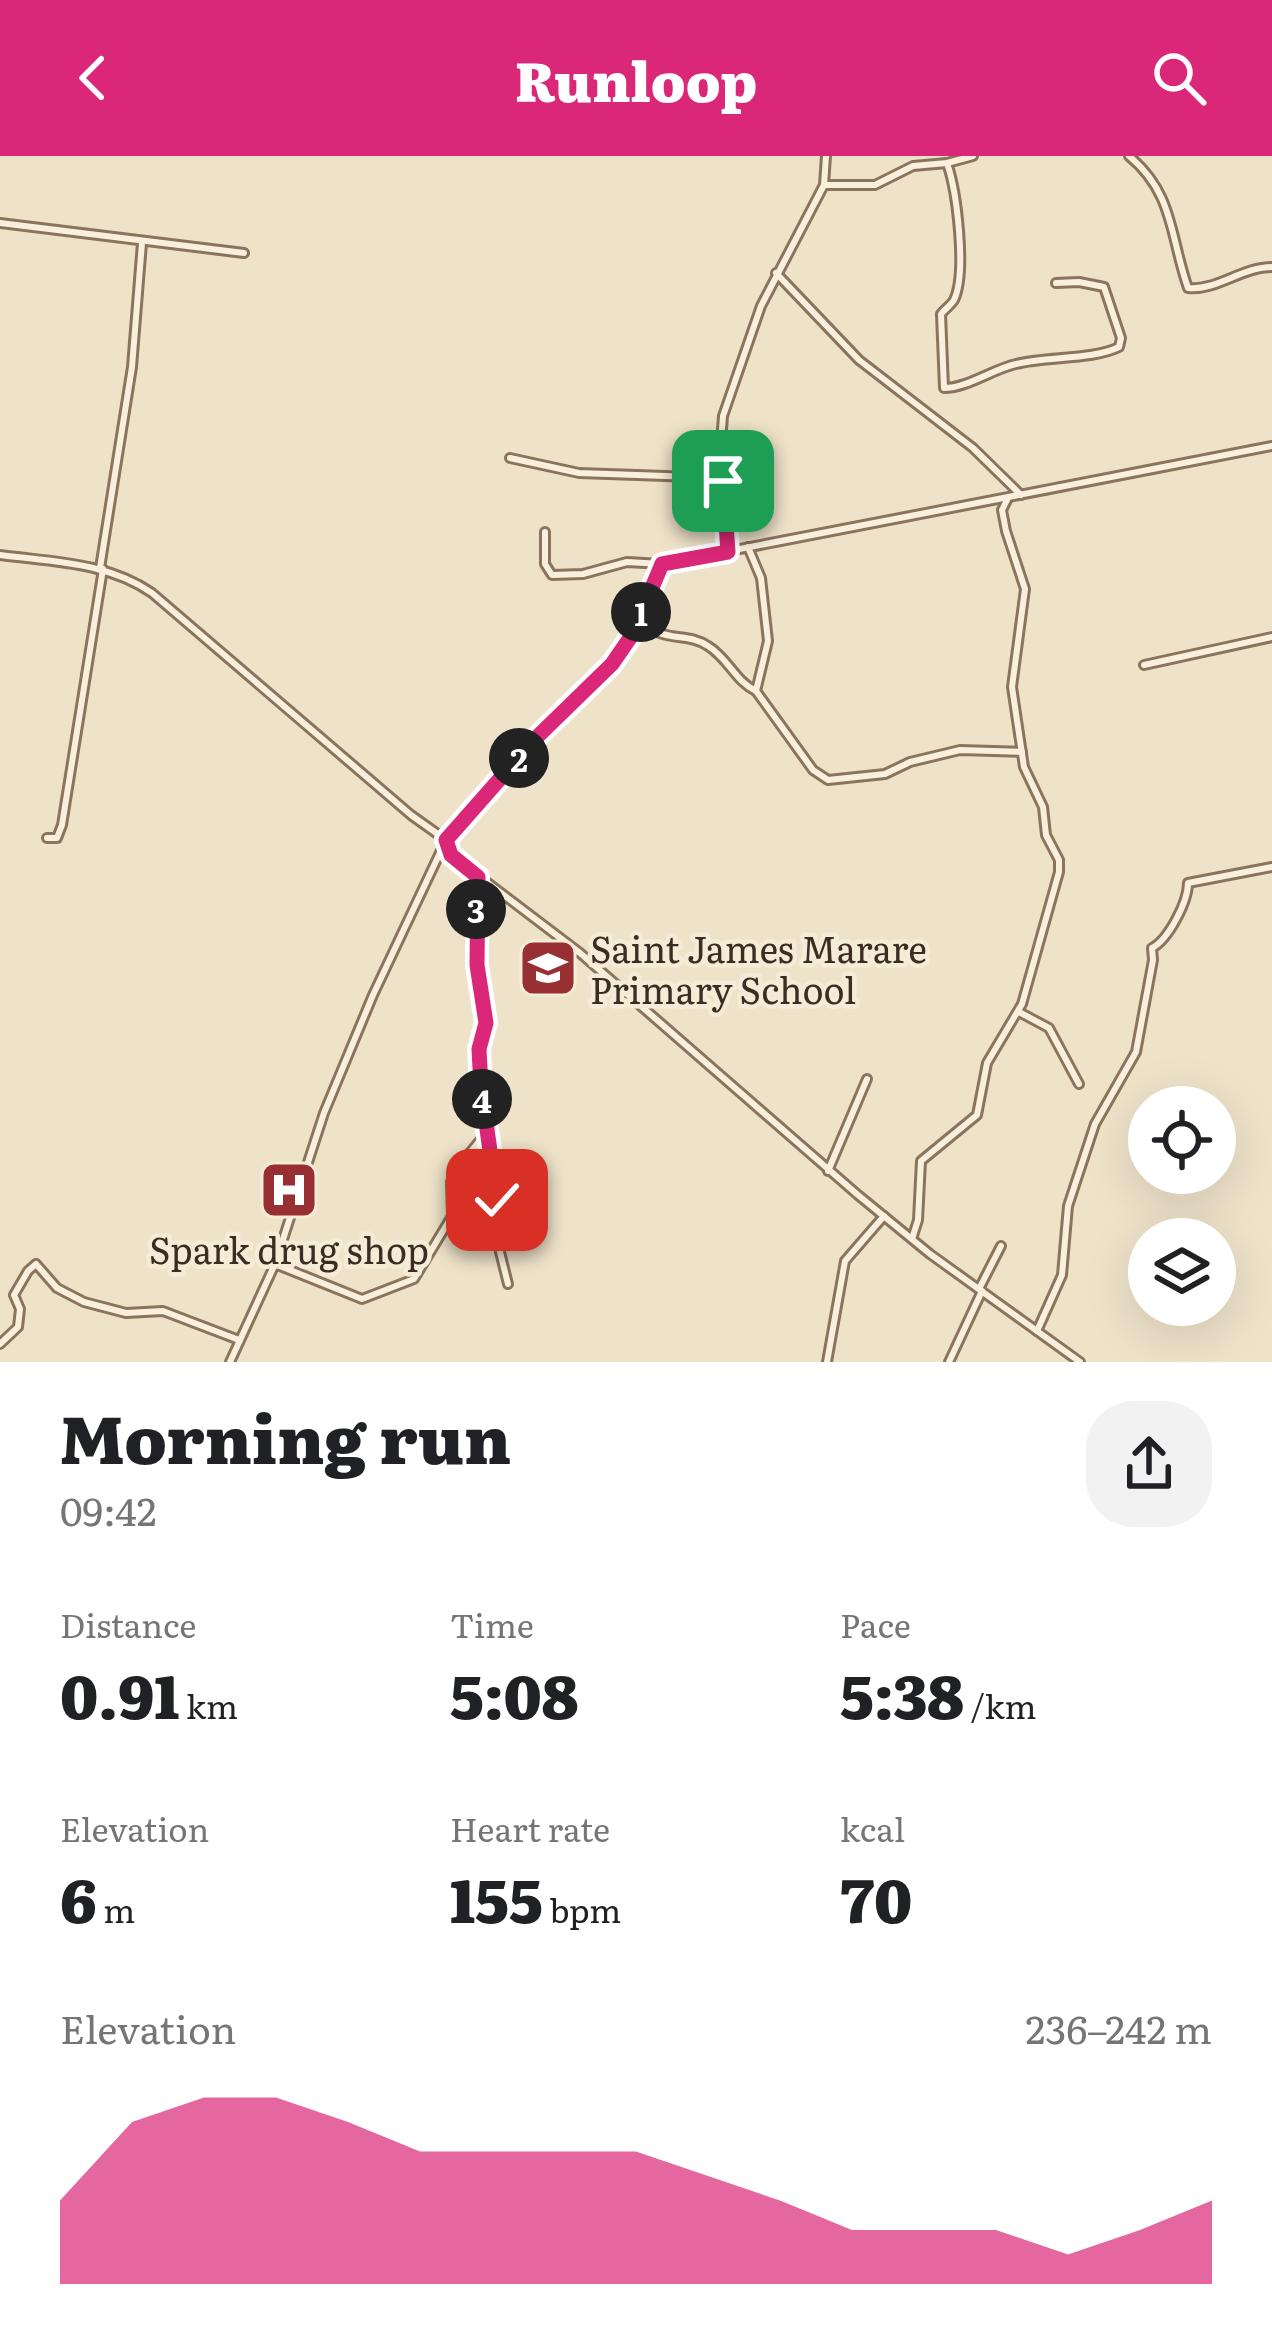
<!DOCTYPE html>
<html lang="en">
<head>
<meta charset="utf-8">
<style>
	body { margin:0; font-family:Literata,serif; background:#f2f2f2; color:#202124; height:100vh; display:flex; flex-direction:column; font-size:45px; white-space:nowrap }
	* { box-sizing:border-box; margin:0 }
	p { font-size:39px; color:#757577 }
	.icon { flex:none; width:66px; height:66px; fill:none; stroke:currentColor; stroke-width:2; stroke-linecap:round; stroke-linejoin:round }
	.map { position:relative; height:1206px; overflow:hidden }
	.details { display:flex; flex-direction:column; background:#fff; flex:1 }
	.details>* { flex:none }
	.fabs { position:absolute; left:1128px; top:930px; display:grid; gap:24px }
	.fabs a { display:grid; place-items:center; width:108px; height:108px; border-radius:50%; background:#fff; box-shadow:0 12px 48px #0002; font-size:60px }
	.pin { position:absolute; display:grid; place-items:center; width:102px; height:102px; color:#fff; margin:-51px; border-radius:24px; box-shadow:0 6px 18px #0006 }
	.km { position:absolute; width:60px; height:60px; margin:-30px; border-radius:50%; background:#222; color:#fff; font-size:33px; line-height:60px; text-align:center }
	.round { display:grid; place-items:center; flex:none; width:126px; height:126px; border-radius:48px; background:#f2f2f2 }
	.head { display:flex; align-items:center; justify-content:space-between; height:204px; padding:0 60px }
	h1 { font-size:66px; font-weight:800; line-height:90px }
	.figures { display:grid; grid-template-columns:repeat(3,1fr); gap:18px; height:204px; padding:12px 60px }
	.figures div { display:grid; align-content:center }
	.figures b { font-size:60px; font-weight:800 }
	.figures small { font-size:33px; font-weight:400 }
	.figures p { font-size:33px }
	.chart { height:336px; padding:24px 60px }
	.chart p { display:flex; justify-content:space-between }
	.chart svg { width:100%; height:216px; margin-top:12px; fill:#db2777; opacity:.7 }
	header { display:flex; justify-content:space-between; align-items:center; height:156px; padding:0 60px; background:#db2777; color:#fff; font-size:54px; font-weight:800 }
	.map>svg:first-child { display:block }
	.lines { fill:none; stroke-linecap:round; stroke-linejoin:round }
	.minor-casing { stroke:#8a745e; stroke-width:12 }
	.minor { stroke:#f9efdc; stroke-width:6 }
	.route-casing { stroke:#fff; stroke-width:24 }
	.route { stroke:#db2777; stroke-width:15 }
	.labels { text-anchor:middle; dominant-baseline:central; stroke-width:9; stroke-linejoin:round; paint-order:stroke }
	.poi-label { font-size:36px; fill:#3b2d21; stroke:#f5ecd8; text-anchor:start }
</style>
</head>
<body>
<header><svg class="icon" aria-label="back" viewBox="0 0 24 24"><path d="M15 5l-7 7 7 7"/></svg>Runloop<svg class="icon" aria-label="search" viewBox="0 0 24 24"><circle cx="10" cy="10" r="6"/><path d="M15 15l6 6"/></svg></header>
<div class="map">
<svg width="1272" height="1206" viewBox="0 0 1272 1206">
	<rect width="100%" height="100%" fill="#eee2c9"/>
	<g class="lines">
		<defs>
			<g id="minor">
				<path d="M1129 0C1174 37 1170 81 1188 132 1216 135 1242 111 1272 111"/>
				<path d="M947 7C957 36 967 117 954 144 951 149 945 153 941 158L944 232C967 232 993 213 1016 208 1046 200 1093 204 1119 191L1121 182 1104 131 1079 126 1056 127"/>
				<path d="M824 29H875L913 10 947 7 973 0"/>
				<path d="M0 67 244 97"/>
				<path d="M776 117 859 204 973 292 1021 339"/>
				<path d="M510 302 579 317 723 322"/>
				<path d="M545 376V408L552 419 583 418 627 406 662 408"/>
				<path d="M748 391 761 422 768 485 756 535 813 614 828 624 885 618 910 606 960 594 1022 596"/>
				<path d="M728 396 720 299 723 260 761 150 824 29 826 0"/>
				<path d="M0 399C53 406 107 406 152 437L411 659 446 684 451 699 580 797 858 1039 930 1098 1080 1206"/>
				<path d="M100 412 132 211 142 87"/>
				<path d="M637 464C668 489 685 475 708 490 728 502 735 525 756 535"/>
				<path d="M1144 509 1272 481"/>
				<path d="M47 682H57L62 669 103 413"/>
				<path d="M1019 856 1049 872 1079 928"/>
				<path d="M487 976 500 1096 508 1128"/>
				<path d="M828 1015 867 923"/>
				<path d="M912 1083 918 1064 921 1005 977 959 987 907 1022 848 1059 716V704L1046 679 1043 651 1024 611 1012 531 1025 433 1006 375 1002 354 1008 342"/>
				<path d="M275 1108 362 1143 414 1123 452 1060 451 1026 455 1015 487 976 481 931 479 893 486 867 477 809 478 721"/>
				<path d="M979 1133 1001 1090"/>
				<path d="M1037 1175 1062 1119 1068 1050 1095 968 1136 896 1153 804 1152 792C1168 784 1188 746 1188 727L1272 711"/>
				<path d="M0 1188 18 1171 20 1153 14 1139 28 1115 36 1108 57 1132 84 1146 126 1157 163 1155 239 1184"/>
				<path d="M230 1206 275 1108 324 957 373 839 446 684 537 582 612 508 631 479 662 408 1272 290"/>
				<path d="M827 1206 845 1105 884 1060"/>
				<path d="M949 1206 982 1135"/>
			</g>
		</defs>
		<use href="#minor" class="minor-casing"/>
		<use href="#minor" class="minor"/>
	</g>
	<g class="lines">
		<defs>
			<path id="route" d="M497 1044 481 931 479 893 486 867 477 809 478 721 451 699 446 684 536 582 612 508 632 479 662 408 728 396 723 325"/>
		</defs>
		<use href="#route" class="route-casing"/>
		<use href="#route" class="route"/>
	</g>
	<defs>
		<symbol id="school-square" viewBox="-11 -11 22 22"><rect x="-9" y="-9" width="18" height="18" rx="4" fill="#982f32" stroke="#f5ecd8"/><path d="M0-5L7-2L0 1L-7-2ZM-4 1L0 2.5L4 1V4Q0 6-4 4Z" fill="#fff"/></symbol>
		<symbol id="hospital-square" viewBox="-11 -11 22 22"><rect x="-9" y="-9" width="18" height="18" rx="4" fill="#982f32" stroke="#f5ecd8"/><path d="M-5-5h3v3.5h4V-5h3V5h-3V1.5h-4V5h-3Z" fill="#fff"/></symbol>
	</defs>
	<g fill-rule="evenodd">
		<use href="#school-square" x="515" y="779" width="66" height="66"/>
		<use href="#hospital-square" x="256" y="1001" width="66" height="66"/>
	</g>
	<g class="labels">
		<g class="poi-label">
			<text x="590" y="791">Saint James Marare<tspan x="590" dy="41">Primary School</tspan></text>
			<text x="289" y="1092" text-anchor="middle">Spark drug shop</text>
		</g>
	</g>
</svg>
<div class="fabs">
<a><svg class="icon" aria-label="locate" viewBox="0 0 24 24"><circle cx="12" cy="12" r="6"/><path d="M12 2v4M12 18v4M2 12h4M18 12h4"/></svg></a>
<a><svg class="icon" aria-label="layers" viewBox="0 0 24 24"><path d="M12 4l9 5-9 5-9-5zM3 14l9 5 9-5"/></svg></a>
</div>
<div class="pin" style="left:723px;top:325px;background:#1e9e55"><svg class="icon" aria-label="arrive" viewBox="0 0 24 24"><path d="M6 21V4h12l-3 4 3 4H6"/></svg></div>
<div class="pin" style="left:497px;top:1044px;background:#d93025"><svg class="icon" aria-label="check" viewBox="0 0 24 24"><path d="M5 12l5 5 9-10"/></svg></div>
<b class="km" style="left:641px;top:456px">1</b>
<b class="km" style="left:519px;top:602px">2</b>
<b class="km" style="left:476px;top:753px">3</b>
<b class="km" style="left:482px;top:943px">4</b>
</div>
<section class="details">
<div class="head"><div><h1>Morning run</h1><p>09:42</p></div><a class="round"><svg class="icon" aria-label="share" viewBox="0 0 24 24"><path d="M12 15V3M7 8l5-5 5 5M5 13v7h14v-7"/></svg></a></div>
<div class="figures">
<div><p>Distance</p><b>0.91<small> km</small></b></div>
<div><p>Time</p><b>5:08</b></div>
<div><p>Pace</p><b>5:38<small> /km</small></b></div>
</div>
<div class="figures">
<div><p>Elevation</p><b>6<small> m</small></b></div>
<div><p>Heart rate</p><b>155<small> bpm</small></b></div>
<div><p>kcal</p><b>70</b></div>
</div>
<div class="chart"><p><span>Elevation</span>236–242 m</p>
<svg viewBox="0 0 160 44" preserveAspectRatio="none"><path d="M0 44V27L10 11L20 6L30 6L40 11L50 17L60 17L70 17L80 17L90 22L100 27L110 33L120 33L130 33L140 38L150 33L160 27V44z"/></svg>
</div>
</section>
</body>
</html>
